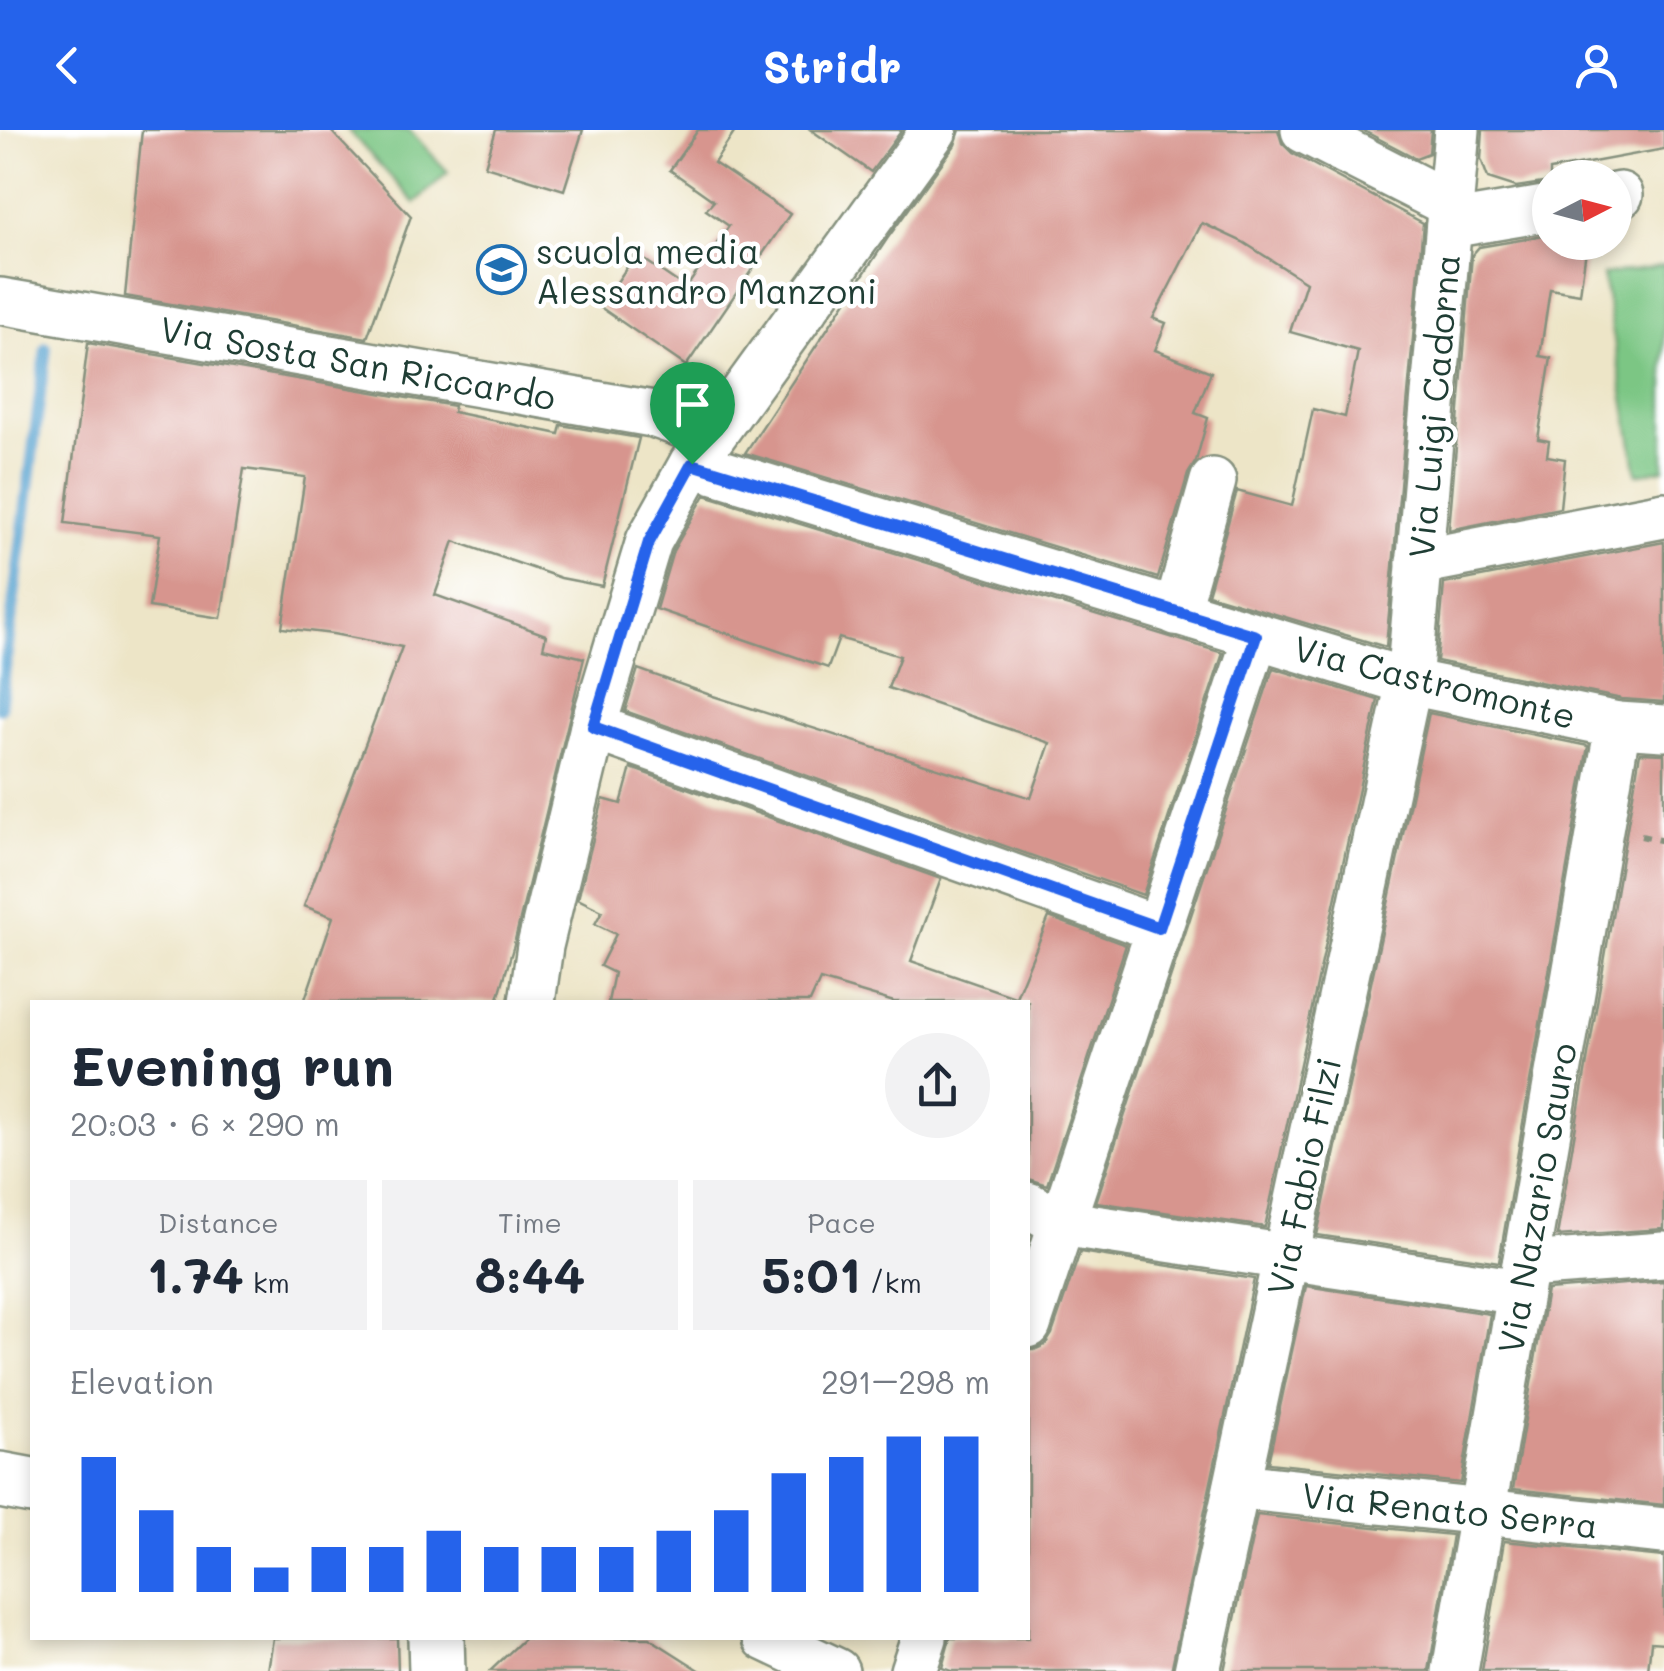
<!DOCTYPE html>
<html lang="en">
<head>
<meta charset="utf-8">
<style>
	body { margin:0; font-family:Mali,sans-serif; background:#f2f2f3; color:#1f2937; height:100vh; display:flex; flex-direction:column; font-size:38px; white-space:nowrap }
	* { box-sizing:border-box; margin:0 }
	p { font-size:32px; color:#747a83 }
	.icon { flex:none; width:55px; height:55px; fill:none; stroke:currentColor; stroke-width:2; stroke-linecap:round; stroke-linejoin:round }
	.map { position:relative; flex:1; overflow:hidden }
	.drawer { position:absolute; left:30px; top:870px; width:1000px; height:640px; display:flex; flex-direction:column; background:#fff; border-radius:0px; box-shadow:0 5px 15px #0003 }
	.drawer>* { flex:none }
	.needle { width:65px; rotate:84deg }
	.fabs { position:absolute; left:1532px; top:30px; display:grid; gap:20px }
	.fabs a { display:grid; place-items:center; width:100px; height:100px; border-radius:50%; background:#fff; box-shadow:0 5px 15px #0003; font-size:50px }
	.pin { position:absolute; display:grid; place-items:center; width:85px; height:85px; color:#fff; margin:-102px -42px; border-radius:50% 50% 50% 0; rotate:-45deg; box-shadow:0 0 10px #0007 }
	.pin .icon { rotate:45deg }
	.round { display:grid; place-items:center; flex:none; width:105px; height:105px; border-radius:52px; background:#f2f2f3 }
	.summary { display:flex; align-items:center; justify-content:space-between; height:170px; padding:0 40px }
	h1 { font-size:55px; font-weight:700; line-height:75px }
	.stats { display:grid; grid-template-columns:repeat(3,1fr); gap:15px; height:170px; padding:10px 40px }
	.stats div { display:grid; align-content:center; border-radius:0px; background:#f2f2f3; text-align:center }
	.stats b { font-size:50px; font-weight:700 }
	.stats small { font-size:28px; font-weight:400 }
	.stats p { font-size:28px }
	.chart { height:280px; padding:20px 40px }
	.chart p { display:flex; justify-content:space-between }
	.chart svg { width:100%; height:180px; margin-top:10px; stroke:#2563eb; stroke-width:6 }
	header { display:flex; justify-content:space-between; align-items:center; height:130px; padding:0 40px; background:#2563eb; color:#fff; font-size:45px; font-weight:700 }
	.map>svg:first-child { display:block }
	.green { fill:#7bc684; stroke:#4d825c; stroke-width:2.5 }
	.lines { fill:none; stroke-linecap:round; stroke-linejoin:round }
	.stream { stroke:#57a2cf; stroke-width:12 }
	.building { fill:#d7958e }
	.minor-casing { stroke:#86917e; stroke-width:50 }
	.tertiary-casing { stroke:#86917e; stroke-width:60 }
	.path { stroke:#86917e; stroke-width:6; stroke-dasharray:8 8; stroke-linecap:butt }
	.minor { stroke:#fff; stroke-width:45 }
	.tertiary { stroke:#fff; stroke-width:55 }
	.route-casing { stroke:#fff; stroke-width:20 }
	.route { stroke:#2563eb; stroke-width:12 }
	.labels { text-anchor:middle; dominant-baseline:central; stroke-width:9; stroke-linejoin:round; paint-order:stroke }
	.poi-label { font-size:35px; fill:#1f3d34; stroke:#fff; text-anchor:start }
	.street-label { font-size:35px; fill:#1f3d34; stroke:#fff }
</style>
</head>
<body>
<header><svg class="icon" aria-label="back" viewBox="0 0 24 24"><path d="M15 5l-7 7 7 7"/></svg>Stridr<svg class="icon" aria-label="person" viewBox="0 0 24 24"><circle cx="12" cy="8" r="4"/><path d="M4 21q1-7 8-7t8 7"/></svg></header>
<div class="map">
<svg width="1664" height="1541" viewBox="0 0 1664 1541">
	<rect width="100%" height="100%" fill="#fff"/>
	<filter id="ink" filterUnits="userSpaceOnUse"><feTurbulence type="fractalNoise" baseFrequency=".01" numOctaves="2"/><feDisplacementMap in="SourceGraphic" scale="20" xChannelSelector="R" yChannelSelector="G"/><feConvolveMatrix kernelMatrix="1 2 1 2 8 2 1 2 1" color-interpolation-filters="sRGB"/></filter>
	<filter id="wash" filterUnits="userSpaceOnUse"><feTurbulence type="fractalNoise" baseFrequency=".0048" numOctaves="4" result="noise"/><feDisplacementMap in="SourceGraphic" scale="40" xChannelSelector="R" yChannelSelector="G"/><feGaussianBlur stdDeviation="2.25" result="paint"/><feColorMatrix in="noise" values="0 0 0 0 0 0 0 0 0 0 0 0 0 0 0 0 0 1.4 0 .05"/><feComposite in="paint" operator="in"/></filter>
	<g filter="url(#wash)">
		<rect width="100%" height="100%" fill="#ede5c7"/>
		<g class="green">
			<path d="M348 0H409L448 42 415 73Z"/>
			<path d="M1664 135V339L1637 344 1603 145Z"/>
		</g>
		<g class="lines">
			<path class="stream" d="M0 578 46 218"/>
		</g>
		<g id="blocks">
			<g class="building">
				<path d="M142 0H330L411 86 367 208 125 166Z"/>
				<path d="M496 0H583L564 60 485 36Z"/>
				<path d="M698 0H736L714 33 790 84 686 236 600 177 636 124 686 158 729 96 706 80 714 71 670 40Z"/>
				<path d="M811 0H902L871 42Z"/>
				<path d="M960 0H1278L1282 13 1292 23 1423 93 1386 517 1208 464 1237 361 1292 376 1313 279 1345 287 1358 221 1290 202 1306 152 1243 112 1202 93 1153 188 1166 193 1155 220 1211 242 1195 283 1208 288 1196 331 1188 344 1158 448 745 323 887 109 955 15Z"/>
				<path d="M1362 0H1431L1429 23 1416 28Z"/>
				<path d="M1483 0H1664V19L1550 40V52L1516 57 1488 48 1481 29Z"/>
				<path d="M1550 105V112H1587L1580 164 1550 159 1540 226 1551 228 1538 309 1549 311 1547 326 1565 329 1560 378 1449 400 1472 125 1479 117Z"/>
				<path d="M88 213 454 276 453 282 559 304 561 295 639 308 602 456 561 448 454 411 435 465 546 505 543 518 584 528 513 818 497 872H304L333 787 304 776 402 517 333 504 282 498 305 347 244 339 221 488 149 477 160 405 65 393Z"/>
				<path d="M705 365 1223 523 1143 765 625 581 638 539 713 566 1031 668 1050 613 888 558 900 526 839 508 828 538 656 479 673 421Z"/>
				<path d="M1664 412V572L1622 569 1437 531 1444 454Z"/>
				<path d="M1273 538 1378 570 1265 1097 1096 1072Z"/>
				<path d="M1429 583 1588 616 1499 1132 1317 1105Z"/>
				<path d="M1640 623 1664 624V1099L1557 1106Z"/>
				<path d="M631 638 941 749 911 831 1015 867 1014 872 1049 787 1126 815 1047 1055 1028 1049V872H894L820 850 810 872H608L614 843 600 836 616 804 595 794 602 781 578 769 603 669 621 674Z"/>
				<path d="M1080 1122 1254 1149 1171 1541H951L942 1538 950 1508H1028V1220H1034L1045 1215 1052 1204Z"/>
				<path d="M1664 1151V1375L1513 1359 1547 1160Z"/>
				<path d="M1306 1156 1490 1184 1461 1353 1268 1333Z"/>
				<path d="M1257 1385 1452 1405 1429 1541H1224Z"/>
				<path d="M1504 1411 1664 1427V1513L1651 1512 1648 1541H1482Z"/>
				<path d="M273 1508H397L398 1541H268Z"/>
				<path d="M525 1508H649L701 1541H490Z"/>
			</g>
		</g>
	</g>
	<g filter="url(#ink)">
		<use href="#blocks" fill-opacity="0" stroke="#86917e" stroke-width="2.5"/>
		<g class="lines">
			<defs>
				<g id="minor">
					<path d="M1304 0 1451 75"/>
					<path d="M1615 66 1620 65"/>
					<path d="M1449 95 1550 78"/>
					<path d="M0 171 653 284 712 305"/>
					<path d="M692 334 1409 552 1618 595 1664 598"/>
					<path d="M1419 432 1664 385"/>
					<path d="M1176 482 1213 351"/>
					<path d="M593 597 1159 799"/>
					<path d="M532 872 540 816 593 597 649 411 692 334 934 0"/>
					<path d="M1028 1075 1061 1093 1520 1162"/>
					<path d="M1525 1135 1664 1125"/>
					<path d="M1028 1195 1256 506"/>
					<path d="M1237 1356 1664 1401"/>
					<path d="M766 1508 836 1541"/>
					<path d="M913 1541 924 1508"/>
					<path d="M1197 1541 1409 552 1457 0"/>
					<path d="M1455 1541 1618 595"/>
				</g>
				<g id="tertiary">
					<path d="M0 1350 32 1356"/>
					<path d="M436 1508 437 1541"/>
				</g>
			</defs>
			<use href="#minor" class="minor-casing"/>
			<use href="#tertiary" class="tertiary-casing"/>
			<path class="path" d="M1641 706 1664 711"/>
			<use href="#minor" class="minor"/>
			<use href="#tertiary" class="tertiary"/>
		</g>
	</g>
	<g class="lines" filter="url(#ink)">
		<defs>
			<path id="route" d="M692 334 1256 506 1159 798 593 597 649 412Z"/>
		</defs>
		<use href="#route" class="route-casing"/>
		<use href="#route" class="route"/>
	</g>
	<defs>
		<symbol id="school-ring" viewBox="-11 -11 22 22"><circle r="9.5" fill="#fff" stroke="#1f6fb2" stroke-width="1.5"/><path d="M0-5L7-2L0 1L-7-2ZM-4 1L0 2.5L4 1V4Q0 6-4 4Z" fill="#1f6fb2"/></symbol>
	</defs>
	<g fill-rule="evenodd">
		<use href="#school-ring" x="474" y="112" width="55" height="55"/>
	</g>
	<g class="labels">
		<g class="poi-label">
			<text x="536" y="120">scuola media<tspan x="536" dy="40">Alessandro Manzoni</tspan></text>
		</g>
		<g class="street-label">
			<text transform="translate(358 232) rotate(10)">Via Sosta San Riccardo</text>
			<text transform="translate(1433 276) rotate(-85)">Via Luigi Cadorna</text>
			<text transform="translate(1435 551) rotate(14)">Via Castromonte</text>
			<text transform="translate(1303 1046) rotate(-78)">Via Fabio Filzi</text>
			<text transform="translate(1536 1068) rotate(-80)">Via Nazario Sauro</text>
			<text transform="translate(1450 1379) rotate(6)">Via Renato Serra</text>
		</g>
	</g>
</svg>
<div class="fabs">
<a><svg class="needle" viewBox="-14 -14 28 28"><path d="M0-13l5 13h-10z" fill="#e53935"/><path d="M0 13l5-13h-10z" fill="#747a83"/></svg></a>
</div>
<div class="pin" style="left:692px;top:334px;background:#1e9e55"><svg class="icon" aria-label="arrive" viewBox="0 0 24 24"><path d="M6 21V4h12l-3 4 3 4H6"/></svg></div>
<section class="drawer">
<div class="summary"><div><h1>Evening run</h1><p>20:03 · 6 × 290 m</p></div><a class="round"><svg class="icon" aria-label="share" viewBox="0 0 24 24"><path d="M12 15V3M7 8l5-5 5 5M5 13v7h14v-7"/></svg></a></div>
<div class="stats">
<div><p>Distance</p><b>1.74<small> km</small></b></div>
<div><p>Time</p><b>8:44</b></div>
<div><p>Pace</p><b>5:01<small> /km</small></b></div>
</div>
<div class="chart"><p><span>Elevation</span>291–298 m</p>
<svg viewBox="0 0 160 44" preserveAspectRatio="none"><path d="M5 44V11M15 44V24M25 44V33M35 44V38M45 44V33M55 44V33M65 44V29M75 44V33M85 44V33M95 44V33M105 44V29M115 44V24M125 44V15M135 44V11M145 44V6M155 44V6"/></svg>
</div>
</section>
</div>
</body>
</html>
